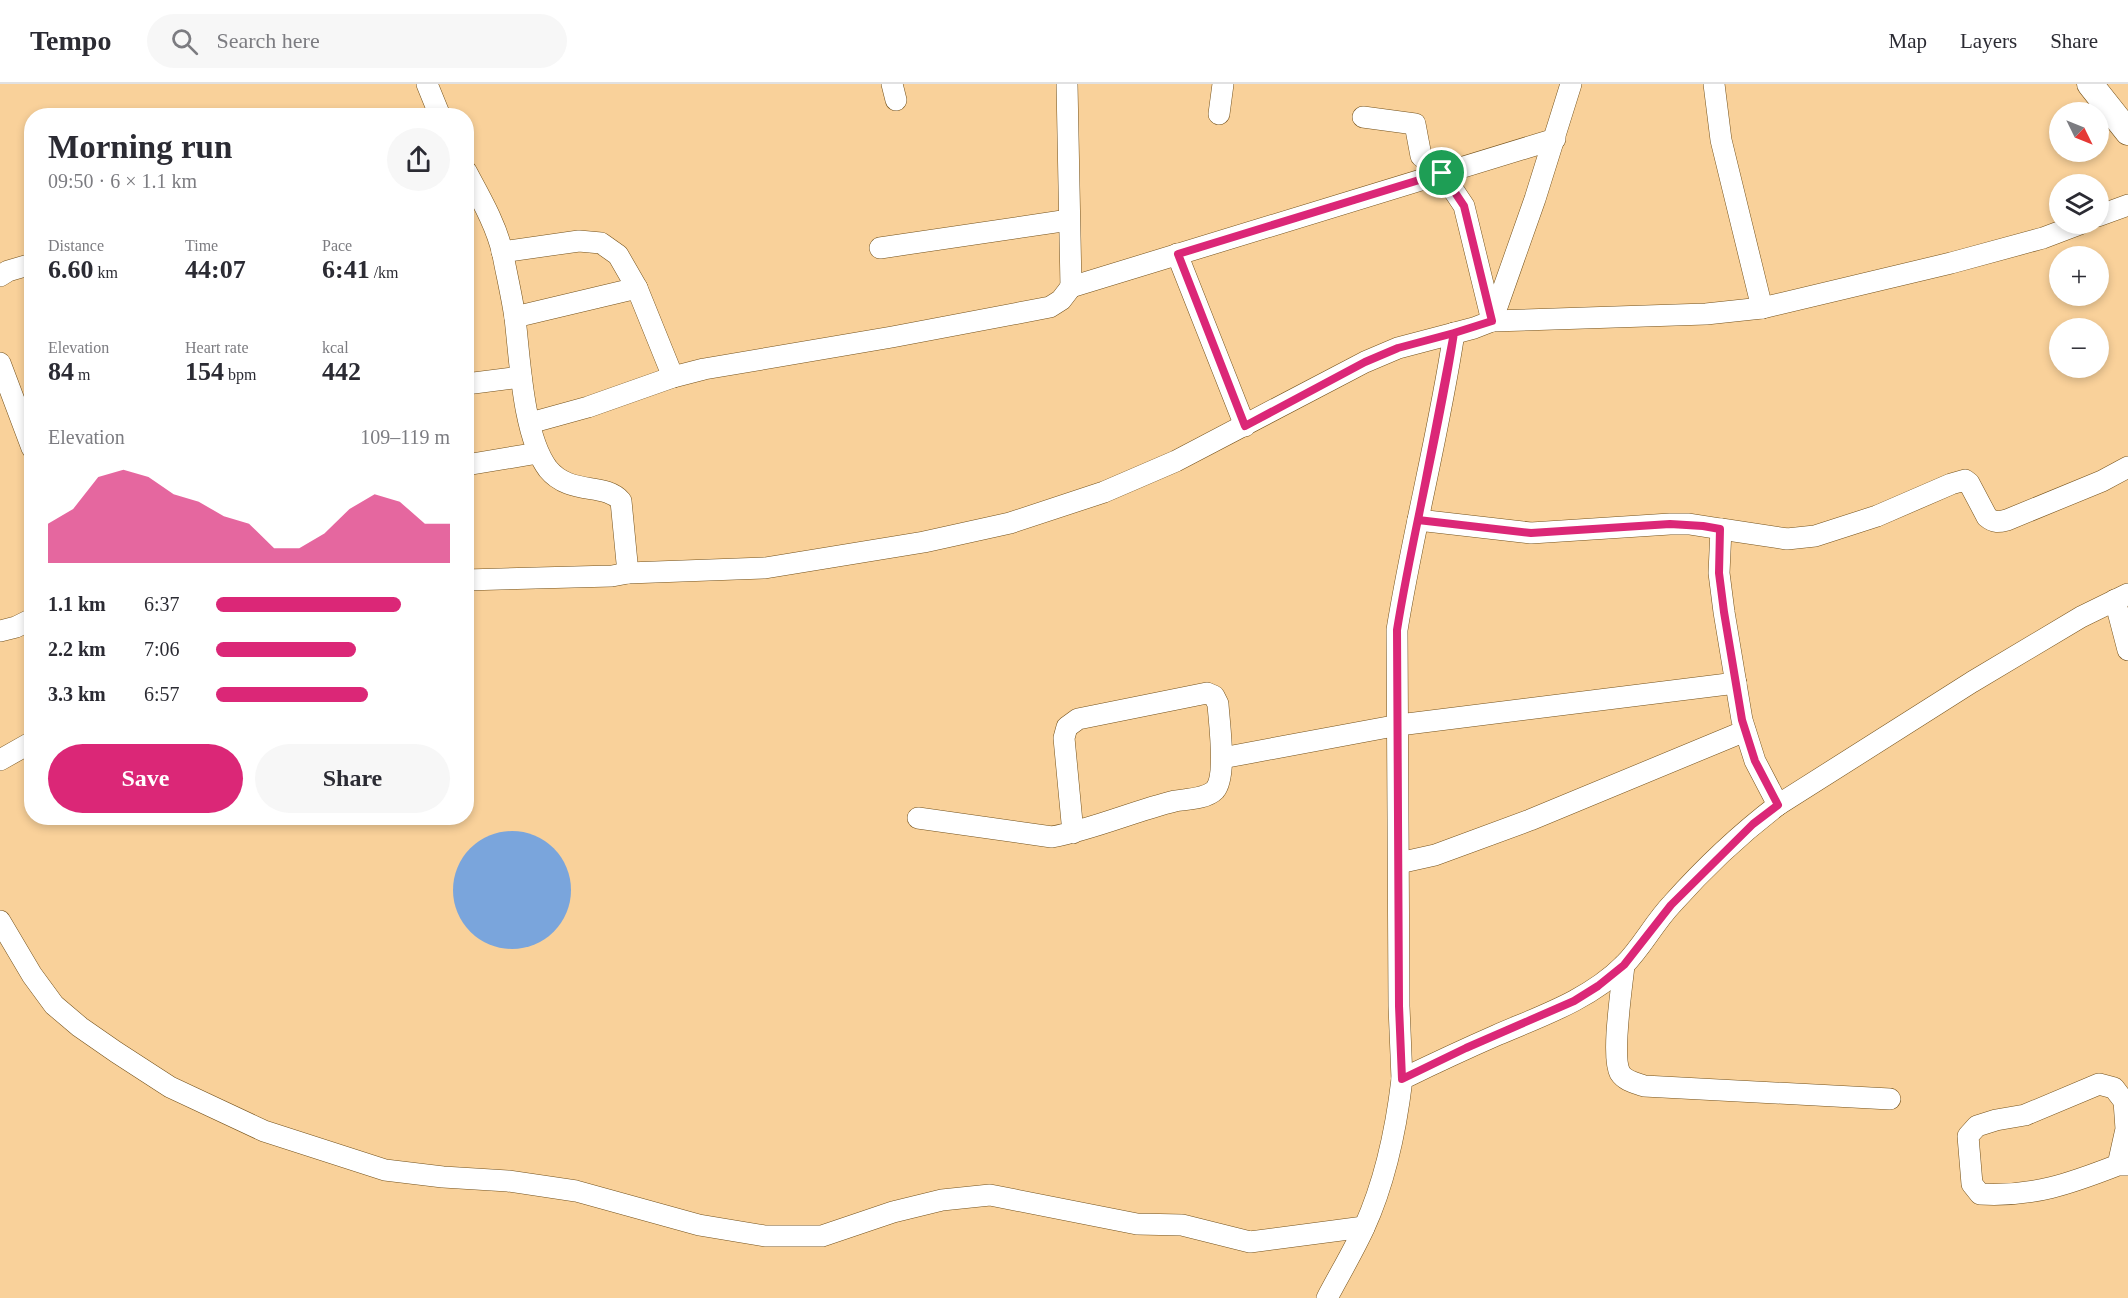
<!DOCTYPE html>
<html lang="en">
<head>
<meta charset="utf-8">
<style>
	body { margin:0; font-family:Georgia,serif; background:#f7f7f7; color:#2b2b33; height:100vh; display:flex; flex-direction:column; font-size:22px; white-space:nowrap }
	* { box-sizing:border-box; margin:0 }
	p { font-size:20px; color:#7c7c81 }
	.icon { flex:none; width:33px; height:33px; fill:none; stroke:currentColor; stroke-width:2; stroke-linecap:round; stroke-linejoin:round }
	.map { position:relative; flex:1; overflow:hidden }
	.side { position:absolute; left:24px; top:24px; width:450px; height:717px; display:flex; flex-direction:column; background:#fff; border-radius:24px; box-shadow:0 3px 9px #0003 }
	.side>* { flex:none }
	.needle { width:39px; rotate:133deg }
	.tools { position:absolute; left:2049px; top:18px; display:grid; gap:12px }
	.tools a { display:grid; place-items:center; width:60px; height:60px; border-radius:50%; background:#fff; box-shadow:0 3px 9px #0003; font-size:30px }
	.pin { position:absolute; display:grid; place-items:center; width:51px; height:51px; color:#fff; margin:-26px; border:3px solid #fff; border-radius:50%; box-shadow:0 2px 6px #0007 }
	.round { display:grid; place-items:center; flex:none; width:63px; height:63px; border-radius:32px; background:#f7f7f7 }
	.head { display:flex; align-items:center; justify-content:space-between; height:102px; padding:0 24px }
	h1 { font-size:33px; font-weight:700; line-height:45px }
	.figures { display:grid; grid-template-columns:repeat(3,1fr); gap:9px; height:102px; padding:6px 24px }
	.figures div { display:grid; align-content:center }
	.figures b { font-size:26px; font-weight:700 }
	.figures small { font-size:16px; font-weight:400 }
	.figures p { font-size:16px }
	.chart { height:168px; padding:12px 24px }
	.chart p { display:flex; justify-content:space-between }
	.chart svg { width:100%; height:108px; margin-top:6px; fill:#db2777; opacity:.7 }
	.button { display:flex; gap:12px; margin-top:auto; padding:12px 24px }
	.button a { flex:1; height:69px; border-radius:36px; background:#db2777; color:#fff; font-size:24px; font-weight:700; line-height:69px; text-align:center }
	.button a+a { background:#f7f7f7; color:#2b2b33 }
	ul { padding:0 24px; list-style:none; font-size:20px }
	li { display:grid; grid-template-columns:96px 72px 1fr; align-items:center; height:45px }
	li i { height:15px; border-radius:8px; background:#db2777 }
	header { display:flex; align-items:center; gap:36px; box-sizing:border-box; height:84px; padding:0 30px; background:#fff; border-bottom:2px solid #e1e1e2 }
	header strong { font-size:28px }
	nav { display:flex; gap:33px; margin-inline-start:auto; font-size:21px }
	.search { width:420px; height:54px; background:#f7f7f7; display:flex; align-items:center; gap:15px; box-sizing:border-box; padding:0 21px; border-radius:33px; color:#7c7c81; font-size:22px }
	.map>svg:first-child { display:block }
	.water { fill:#7aa5dc }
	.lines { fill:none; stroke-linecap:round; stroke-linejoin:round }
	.minor-casing { stroke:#74511a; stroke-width:22 }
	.tertiary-casing { stroke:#74511a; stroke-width:27 }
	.minor { stroke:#fff; stroke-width:21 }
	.tertiary { stroke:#fff; stroke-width:26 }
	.route-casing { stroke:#fff; stroke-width:12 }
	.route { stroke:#db2777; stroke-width:8 }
</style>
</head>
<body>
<header>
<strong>Tempo</strong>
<div class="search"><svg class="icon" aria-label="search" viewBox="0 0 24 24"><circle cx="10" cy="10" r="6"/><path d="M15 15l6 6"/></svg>Search here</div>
<nav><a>Map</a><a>Layers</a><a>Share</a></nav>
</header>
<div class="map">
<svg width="2128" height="1214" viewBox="0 0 2128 1214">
	<rect width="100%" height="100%" fill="#f9d19a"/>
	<circle class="water" cx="512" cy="806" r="59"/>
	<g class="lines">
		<defs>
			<g id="minor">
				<path d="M427 0 440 32"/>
				<path d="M892 0 896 16"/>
				<path d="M1067 0 1071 203 1555 55"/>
				<path d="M1714 0 1721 56 1762 224"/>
				<path d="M1219 30 1223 0"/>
				<path d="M1363 33 1415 40 1421 72 1442 89 1464 122 1492 237"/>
				<path d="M466 87C480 113 497 142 503 171 507 192 512 213 515 234 520 276 523 352 548 385 570 412 605 398 621 417L628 489"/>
				<path d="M2098 132 2128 121"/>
				<path d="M880 164 1069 136"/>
				<path d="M502 168 579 157 601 159 618 171 637 204 673 293"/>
				<path d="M1177 170 1245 342"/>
				<path d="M0 192 8 187 32 180"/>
				<path d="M515 233 637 204"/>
				<path d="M1492 237 1535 115 1571 0"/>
				<path d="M0 279 32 364"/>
				<path d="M466 300 521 293"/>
				<path d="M530 339 588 323 673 293 704 285 892 253 1050 223 1061 216 1071 203"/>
				<path d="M466 381 538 369"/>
				<path d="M1418 436 1531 449 1670 440H1689L1721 445"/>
				<path d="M466 496 612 492 628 489 765 484 924 458 1010 439 1104 408 1176 377 1365 278 1398 264 1474 244 1492 237 1706 230 1762 224 1951 179 2043 154 2080 140"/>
				<path d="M2115 516 2128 566"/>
				<path d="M0 547 16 543 32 535"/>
				<path d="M1222 674 1399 641 1736 599"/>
				<path d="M0 676 32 658"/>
				<path d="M1778 721 1755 677 1742 636 1724 528 1719 489 1721 445 1787 455 1815 452 1877 432 1951 400 1965 396 1969 399 1987 433C1994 439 1999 438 2007 436L2102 397 2128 383"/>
				<path d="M918 734 1052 753C1094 745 1134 727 1175 717 1187 715 1206 715 1215 706 1227 692 1219 638 1218 620L1214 612 1207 609 1078 635 1067 643 1064 654 1073 749"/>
				<path d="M1399 779 1435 771 1530 736 1745 647"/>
				<path d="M0 837 32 891 54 921 80 943 116 968 170 1003 264 1047 385 1086 443 1093 508 1097 576 1107 699 1141 765 1152H822L893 1128 942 1116 990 1111 1137 1140 1182 1141 1250 1158 1364 1143"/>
				<path d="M1624 881C1622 903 1611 972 1620 989 1625 997 1636 999 1644 1002L1890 1015"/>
				<path d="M1402 995 1399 922 1397 546C1413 447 1439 349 1454 249"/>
				<path d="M2118 1081 2126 1045 2124 1017 2114 1004 2099 1000 2025 1031 1996 1036 1977 1042 1968 1052 1972 1100 1980 1110C2033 1113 2069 1100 2118 1081H2128"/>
				<path d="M1327 1214C1339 1191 1353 1168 1364 1144 1385 1098 1396 1046 1402 995 1433 980 1465 965 1497 951 1541 932 1589 916 1624 881 1642 863 1654 839 1672 820 1704 784 1740 750 1778 721L1972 598 2081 533 2128 510"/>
			</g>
			<path id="tertiary" d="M2090 0 2128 48"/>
		</defs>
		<use href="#minor" class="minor-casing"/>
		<use href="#tertiary" class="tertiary-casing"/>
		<use href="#minor" class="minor"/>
		<use href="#tertiary" class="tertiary"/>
	</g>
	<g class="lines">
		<defs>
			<path id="route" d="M1442 89 1178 170 1245 342 1365 278 1398 264 1454 249C1439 349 1413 446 1397 546L1399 922 1402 995 1466 964 1574 917 1598 902 1624 881 1671 821 1753 740 1778 721 1755 677 1742 636 1724 528 1719 489 1720 445 1703 442 1670 440 1531 449 1418 436 1454 249 1492 237 1464 122 1442 89"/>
		</defs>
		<use href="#route" class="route-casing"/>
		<use href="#route" class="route"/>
	</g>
</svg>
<div class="tools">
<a><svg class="needle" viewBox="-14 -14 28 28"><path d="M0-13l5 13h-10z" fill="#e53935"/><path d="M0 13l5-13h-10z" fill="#7c7c81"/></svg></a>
<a><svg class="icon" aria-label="layers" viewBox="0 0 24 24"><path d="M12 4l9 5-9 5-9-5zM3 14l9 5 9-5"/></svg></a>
<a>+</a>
<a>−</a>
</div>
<div class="pin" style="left:1442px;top:89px;background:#1e9e55"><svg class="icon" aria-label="arrive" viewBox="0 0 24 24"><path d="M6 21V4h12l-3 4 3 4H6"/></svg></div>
<section class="side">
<div class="head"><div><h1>Morning run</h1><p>09:50 · 6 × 1.1 km</p></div><a class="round"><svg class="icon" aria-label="share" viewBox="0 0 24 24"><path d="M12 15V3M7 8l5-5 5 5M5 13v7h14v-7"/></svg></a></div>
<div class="figures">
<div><p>Distance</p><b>6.60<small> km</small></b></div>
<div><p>Time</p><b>44:07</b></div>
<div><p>Pace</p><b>6:41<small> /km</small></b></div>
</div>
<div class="figures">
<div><p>Elevation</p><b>84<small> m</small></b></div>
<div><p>Heart rate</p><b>154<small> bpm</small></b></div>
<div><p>kcal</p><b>442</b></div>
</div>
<div class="chart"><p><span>Elevation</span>109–119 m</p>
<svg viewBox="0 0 160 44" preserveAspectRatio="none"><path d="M0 44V28L10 22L20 9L30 6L40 9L50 16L60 19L70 25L80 28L90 38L100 38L110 32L120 22L130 16L140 19L150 28L160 28V44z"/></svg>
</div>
<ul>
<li><b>1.1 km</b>6:37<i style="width:79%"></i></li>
<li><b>2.2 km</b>7:06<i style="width:60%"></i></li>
<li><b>3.3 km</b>6:57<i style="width:65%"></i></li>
</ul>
<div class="button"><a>Save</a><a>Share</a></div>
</section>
</div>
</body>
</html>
